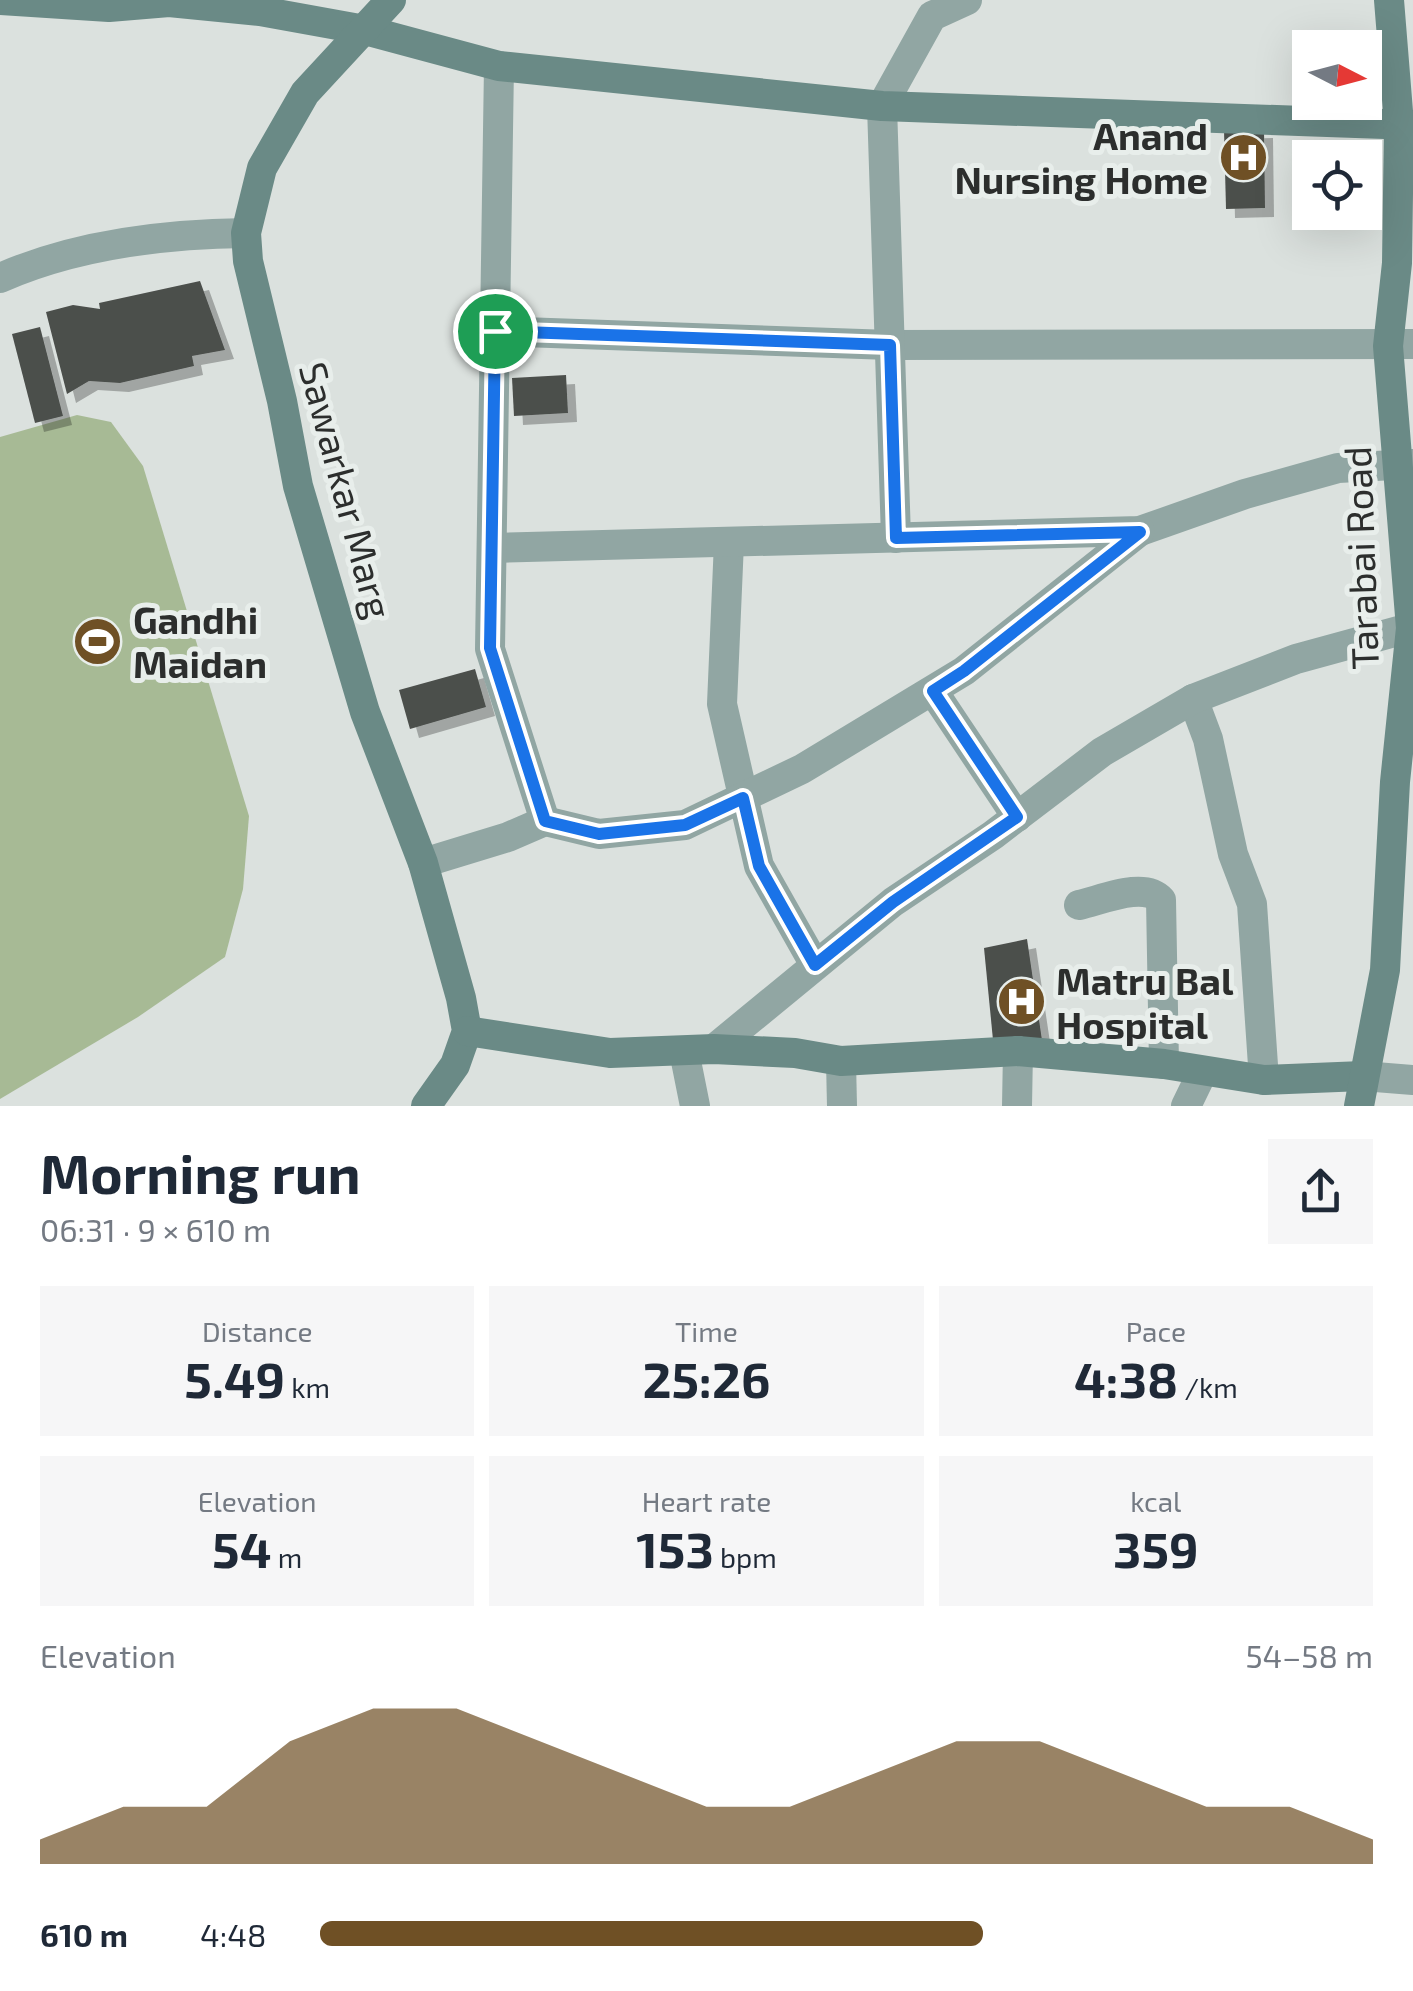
<!DOCTYPE html>
<html lang="en">
<head>
<meta charset="utf-8">
<style>
	body { margin:0; font-family:"Exo 2",sans-serif; background:#f6f6f7; color:#1f2937; height:100vh; display:flex; flex-direction:column; font-size:38px; white-space:nowrap }
	* { box-sizing:border-box; margin:0 }
	p { font-size:32px; color:#747a83 }
	.icon { flex:none; width:55px; height:55px; fill:none; stroke:currentColor; stroke-width:2; stroke-linecap:round; stroke-linejoin:round }
	.map { position:relative; height:1106px; overflow:hidden }
	.details { display:flex; flex-direction:column; background:#fff; flex:1 }
	.details>* { flex:none }
	.needle { width:65px; rotate:96deg }
	.fabs { position:absolute; left:1292px; top:30px; display:grid; gap:20px }
	.fabs a { display:grid; place-items:center; width:90px; height:90px; border-radius:0px; background:#fff; box-shadow:0 10px 40px #0002; font-size:50px }
	.pin { position:absolute; display:grid; place-items:center; width:85px; height:85px; color:#fff; margin:-42px; border:5px solid #fff; border-radius:50%; box-shadow:0 2px 10px #0007 }
	.round { display:grid; place-items:center; flex:none; width:105px; height:105px; border-radius:0px; background:#f6f6f7 }
	.overview { display:flex; align-items:center; justify-content:space-between; height:170px; padding:0 40px }
	h1 { font-size:55px; font-weight:700; line-height:75px }
	.stats { display:grid; grid-template-columns:repeat(3,1fr); gap:15px; height:170px; padding:10px 40px }
	.stats div { display:grid; align-content:center; border-radius:0px; background:#f6f6f7; text-align:center }
	.stats b { font-size:50px; font-weight:700 }
	.stats small { font-size:28px; font-weight:400 }
	.stats p { font-size:28px }
	.chart { height:280px; padding:20px 40px }
	.chart p { display:flex; justify-content:space-between }
	.chart svg { width:100%; height:180px; margin-top:10px; fill:#6f5025; opacity:.7 }
	ul { padding:0 40px; list-style:none; font-size:32px }
	li { display:grid; grid-template-columns:160px 120px 1fr; align-items:center; height:75px }
	li i { height:25px; border-radius:12px; background:#6f5025 }
	.map>svg:first-child { display:block }
	.green { fill:#a7ba95 }
	.building { fill:#4c4f4c; filter:url(#shadow) }
	.lines { fill:none; stroke-linecap:round; stroke-linejoin:round }
	.street { stroke:#91a6a3; stroke-width:30 }
	.secondary { stroke:#6a8a86; stroke-width:30 }
	.route-casing { stroke:#fff; stroke-width:20 }
	.route { stroke:#1a73e8; stroke-width:12 }
	.labels { text-anchor:middle; dominant-baseline:central; stroke-width:10; stroke-linejoin:round; paint-order:stroke }
	.poi-label { font-size:38px; font-weight:bold; fill:#2c2e2d; stroke:#e8eeeb; text-anchor:start }
	.street-label { font-size:38px; fill:#2c2e2d; stroke:#e8eeeb }
</style>
</head>
<body>
<div class="map">
<svg width="1413" height="1106" viewBox="0 0 1413 1106">
	<defs>
		<filter id="shadow"><feDropShadow dx="9" dy="9" stdDeviation="0" flood-color="#0004"/></filter>
	</defs>
	<rect width="100%" height="100%" fill="#dbe1de"/>
	<path class="green" d="M77 415 111 422 143 466 249 816 243 889 225 957 138 1017 0 1099V437Z"/>
	<g class="building">
		<path d="M1264 129 1265 208 1226 209 1224 130Z"/>
		<path d="M200 281 225 350 192 356 194 366 120 383 89 381 67 394 46 312 73 305 100 309 99 303Z"/>
		<path d="M40 327 63 416 35 423 12 334Z"/>
		<path d="M566 375 568 413 514 416 512 378Z"/>
		<path d="M475 669 486 707 410 729 399 690Z"/>
		<path d="M1027 939 1042 1040H993L984 948Z"/>
	</g>
	<g class="lines">
		<g class="street">
			<path d="M0 278C77 244 163 234 246 233"/>
			<path d="M495 331 890 345 1413 344"/>
			<path d="M896 538 882 106 932 16 967 0"/>
			<path d="M729 542 722 704 759 866 815 965"/>
			<path d="M492 548 1140 531 1245 494 1338 468 1413 464"/>
			<path d="M933 691 1017 817"/>
			<path d="M1193 699 1208 739 1233 854 1252 904 1264 1080"/>
			<path d="M545 821 599 834 685 825 802 769 964 671 1140 531"/>
			<path d="M423 863 508 837 545 821 490 649 499 66"/>
			<path d="M1079 905C1102 900 1144 881 1161 900L1164 1064"/>
			<path d="M714 1049 893 902 993 835 1102 752 1193 699 1296 659 1413 627"/>
			<path d="M684 1051 695 1106"/>
			<path d="M841 1061 842 1106"/>
			<path d="M1363 1076 1413 1080"/>
			<path d="M1017 1106 1018 1051"/>
			<path d="M1186 1106 1203 1071"/>
		</g>
		<g class="secondary">
			<path d="M0 0 109 7 169 2 260 11 365 30 499 66 882 106 1413 125"/>
			<path d="M391 0 305 93 262 168 246 233 248 261 282 401 298 486 365 712 423 863 461 998 467 1031 455 1065 426 1106"/>
			<path d="M467 1031 610 1053 714 1049 795 1053 841 1061 1018 1051 1164 1064 1264 1080 1363 1076"/>
			<path d="M1359 1106 1385 970 1395 782 1411 628 1388 346 1397 263 1399 124 1389 0"/>
		</g>
	</g>
	<g class="lines">
		<defs>
			<path id="route" d="M495 331 890 345 896 538 1140 532 964 671 933 691 1017 817 893 902 815 965 759 866 743 798 685 825 599 834 545 821 490 648Z"/>
		</defs>
		<use href="#route" class="route-casing"/>
		<use href="#route" class="route"/>
	</g>
	<defs>
		<symbol id="hospital-disc" viewBox="-11 -11 22 22"><circle r="9.5" fill="#6f5025" stroke="#e8eeeb"/><path d="M-5-5h3v3.5h4V-5h3V5h-3V1.5h-4V5h-3Z" fill="#fff"/></symbol>
		<symbol id="stadium-disc" viewBox="-11 -11 22 22"><circle r="9.5" fill="#6f5025" stroke="#e8eeeb"/><path d="M0-5a6.5 5 0 1 0 0 10a6.5 5 0 1 0 0-10ZM-3.5-1.8h7v3.6h-7Z" fill="#fff"/></symbol>
	</defs>
	<g fill-rule="evenodd">
		<use href="#hospital-disc" x="1216" y="130" width="55" height="55"/>
		<use href="#stadium-disc" x="70" y="614" width="55" height="55"/>
		<use href="#hospital-disc" x="994" y="974" width="55" height="55"/>
	</g>
	<g class="labels">
		<g class="poi-label">
			<text x="1208" y="135" text-anchor="end">Anand<tspan x="1208" dy="44">Nursing Home</tspan></text>
			<text x="133" y="619">Gandhi<tspan x="133" dy="44">Maidan</tspan></text>
			<text x="1056" y="980">Matru Bal<tspan x="1056" dy="44">Hospital</tspan></text>
		</g>
		<g class="street-label">
			<text transform="translate(347 490) rotate(75)">Sawarkar Marg</text>
			<text transform="translate(1360 558) rotate(-92)">Tarabai Road</text>
		</g>
	</g>
</svg>
<div class="fabs">
<a><svg class="needle" viewBox="-14 -14 28 28"><path d="M0-13l5 13h-10z" fill="#e53935"/><path d="M0 13l5-13h-10z" fill="#747a83"/></svg></a>
<a><svg class="icon" aria-label="locate" viewBox="0 0 24 24"><circle cx="12" cy="12" r="6"/><path d="M12 2v4M12 18v4M2 12h4M18 12h4"/></svg></a>
</div>
<div class="pin" style="left:495px;top:331px;background:#1e9e55"><svg class="icon" aria-label="arrive" viewBox="0 0 24 24"><path d="M6 21V4h12l-3 4 3 4H6"/></svg></div>
</div>
<section class="details">
<div class="overview"><div><h1>Morning run</h1><p>06:31 · 9 × 610 m</p></div><a class="round"><svg class="icon" aria-label="share" viewBox="0 0 24 24"><path d="M12 15V3M7 8l5-5 5 5M5 13v7h14v-7"/></svg></a></div>
<div class="stats">
<div><p>Distance</p><b>5.49<small> km</small></b></div>
<div><p>Time</p><b>25:26</b></div>
<div><p>Pace</p><b>4:38<small> /km</small></b></div>
</div>
<div class="stats">
<div><p>Elevation</p><b>54<small> m</small></b></div>
<div><p>Heart rate</p><b>153<small> bpm</small></b></div>
<div><p>kcal</p><b>359</b></div>
</div>
<div class="chart"><p><span>Elevation</span>54–58 m</p>
<svg viewBox="0 0 160 44" preserveAspectRatio="none"><path d="M0 44V38L10 30L20 30L30 14L40 6L50 6L60 14L70 22L80 30L90 30L100 22L110 14L120 14L130 22L140 30L150 30L160 38V44z"/></svg>
</div>
<ul>
<li><b>610 m</b>4:48<i style="width:63%"></i></li>
</ul>
</section>
</body>
</html>
